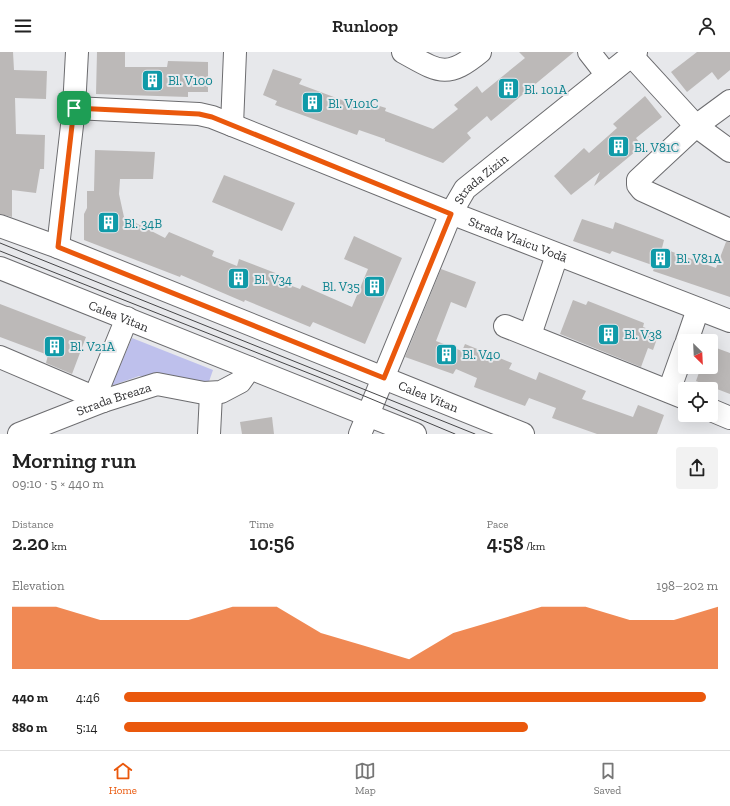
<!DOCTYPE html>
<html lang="en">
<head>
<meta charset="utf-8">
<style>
	body { margin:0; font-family:"Zilla Slab",serif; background:#f2f2f2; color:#222; height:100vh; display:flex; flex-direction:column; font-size:15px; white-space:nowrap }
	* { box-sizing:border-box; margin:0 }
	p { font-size:13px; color:#767676 }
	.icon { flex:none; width:22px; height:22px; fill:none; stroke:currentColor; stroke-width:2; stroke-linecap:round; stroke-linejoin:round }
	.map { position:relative; height:382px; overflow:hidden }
	.sheet { display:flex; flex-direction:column; background:#fff; flex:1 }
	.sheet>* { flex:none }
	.needle { width:26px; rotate:156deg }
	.tools { position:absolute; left:678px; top:282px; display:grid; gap:8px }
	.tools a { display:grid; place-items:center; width:40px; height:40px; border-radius:4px; background:#fff; box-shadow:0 4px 16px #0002; font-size:20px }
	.pin { position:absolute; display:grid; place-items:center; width:34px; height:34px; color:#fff; margin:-17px; border-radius:8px; box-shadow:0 2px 6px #0006 }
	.round { display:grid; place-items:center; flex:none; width:42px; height:42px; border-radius:4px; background:#f2f2f2 }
	.summary { display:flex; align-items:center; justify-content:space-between; height:68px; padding:0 12px }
	h1 { font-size:22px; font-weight:600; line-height:30px }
	.figures { display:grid; grid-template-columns:repeat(3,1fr); gap:6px; height:68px; padding:4px 12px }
	.figures div { display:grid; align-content:center }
	.figures b { font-size:20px; font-weight:600 }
	.figures small { font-size:11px; font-weight:400 }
	.figures p { font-size:11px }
	.chart { height:112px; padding:8px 12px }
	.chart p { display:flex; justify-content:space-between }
	.chart svg { width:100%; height:72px; margin-top:4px; fill:#ea580c; opacity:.7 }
	ul { padding:0 12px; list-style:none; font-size:13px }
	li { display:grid; grid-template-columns:64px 48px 1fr; align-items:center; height:30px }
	li i { height:10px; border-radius:5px; background:#ea580c }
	header { display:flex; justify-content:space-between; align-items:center; height:52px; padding:0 12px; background:#fff; font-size:18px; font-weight:600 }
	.menu { display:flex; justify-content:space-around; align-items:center; height:56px; border-top:1px solid #e0e0e0; background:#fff; font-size:11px; color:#767676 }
	.menu a { display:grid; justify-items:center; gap:2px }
	.menu .active { color:#ea580c }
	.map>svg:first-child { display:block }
	.green { fill:#bec0ec }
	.building { fill:#bcb9b8 }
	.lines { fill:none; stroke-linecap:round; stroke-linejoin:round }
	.minor-casing { stroke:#6c6c6f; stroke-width:24 }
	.major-casing { stroke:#6c6c6f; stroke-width:24 }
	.minor { stroke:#fff; stroke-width:22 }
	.major { stroke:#fff; stroke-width:22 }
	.tram { stroke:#464648; stroke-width:1 }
	.route-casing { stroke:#fff; stroke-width:8 }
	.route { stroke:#ea580c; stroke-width:5 }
	.labels { text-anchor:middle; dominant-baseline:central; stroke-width:4; stroke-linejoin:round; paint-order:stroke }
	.culture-label { font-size:13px; fill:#0d838f; stroke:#e7e8eb; text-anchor:start }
	.street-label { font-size:13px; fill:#2f2f31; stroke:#e7e8eb }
</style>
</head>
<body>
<header><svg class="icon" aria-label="menu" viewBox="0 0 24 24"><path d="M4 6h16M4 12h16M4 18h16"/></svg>Runloop<svg class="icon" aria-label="person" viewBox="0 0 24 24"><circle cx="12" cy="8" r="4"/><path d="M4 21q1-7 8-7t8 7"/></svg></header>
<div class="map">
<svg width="730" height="382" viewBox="0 0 730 382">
	<rect width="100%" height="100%" fill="#e7e8eb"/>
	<path class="green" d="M132 286 213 318 206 338 195 334 139 324 111 334Z"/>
	<g class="building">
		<path d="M0 0H13L14 18 47 19 46 47 15 46 16 82 45 83 44 117H40L36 141 12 138V165L0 162Z"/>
		<path d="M97 0H125V15H167L168 9 208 10V40H188V45L96 42Z"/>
		<path d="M519 0H574L491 69 487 64 467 81 471 86 443 111 385 89V87L359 78 357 83 275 53 277 49 263 43 273 17 302 27 299 32 358 54 360 48 386 56 385 59 433 77 458 57 454 53 477 34 482 41 525 6Z"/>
		<path d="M697 0H730V18L718 28 712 20 687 40 671 20Z"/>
		<path d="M645 44 662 65 636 86 642 94 594 134 600 120 571 143 554 124 584 96 589 101 617 76 613 72Z"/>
		<path d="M95 98 155 100 153 127H120L119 142 124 165 165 186 169 180 214 199 212 204 237 214 239 207 278 222 276 228 300 237 302 233 352 255 368 217 344 207 354 184 402 206 365 292 313 270 310 275 245 248 244 250 181 223 180 225 84 188V162L87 156V139H94Z"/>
		<path d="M224 123 295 151 282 179 212 150Z"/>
		<path d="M582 167 613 177 615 170 664 188 662 196 716 216 726 190H730V245L653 219 655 214 612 199 610 202 573 189Z"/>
		<path d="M441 217 476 230 466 256 451 250 436 289 462 299 465 292 512 311 509 317 536 328 539 320 586 339 582 347 633 365 638 353 664 363 657 382H597L552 366 556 356 529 346 525 354 474 335 477 326 456 317 453 322 405 305Z"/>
		<path d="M573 248 586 253 588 249 644 271 643 275 659 281 653 298 648 296 641 315 560 282Z"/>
		<path d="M0 252 86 285 72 322 46 311 48 303 0 285Z"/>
		<path d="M711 294 730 301V342L696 329 701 315H711Z"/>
		<path d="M272 365 274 382H242L240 370Z"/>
	</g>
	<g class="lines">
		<defs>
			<g id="minor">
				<path d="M403 0C438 19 446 28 480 0"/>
				<path d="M589 0 607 23"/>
				<path d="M631 3 696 74 730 99"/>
				<path d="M730 49 696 74 638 128V133L642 138 730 178"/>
				<path id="s1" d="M74 56 199 62 212 65 451 161 730 269"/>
				<path d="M232 73 235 0"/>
				<path d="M58 195 74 56 77 0"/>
				<path d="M505 274 685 346"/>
				<path d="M530 283 557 203"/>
				<path d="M687 289 698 257"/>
				<path d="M0 305 103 349"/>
				<path d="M669 339 685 294"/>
				<path d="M103 349 98 337 127 266"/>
				<path d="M711 358 730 366"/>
				<path id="s2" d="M19 382 103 349 157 332 204 341 221 340 240 330 250 316"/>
				<path d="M209 382 211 342"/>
				<path id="s3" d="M360 382 451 161 465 137 636 0"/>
			</g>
			<g id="major">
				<path id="s4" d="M0 174 58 195 523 382"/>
				<path id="s5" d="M0 216 415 382"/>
			</g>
		</defs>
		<use href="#minor" class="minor-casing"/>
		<use href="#major" class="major-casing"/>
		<use href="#minor" class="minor"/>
		<use href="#major" class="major"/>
		<g class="tram">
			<path d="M0 191 475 382"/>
			<path d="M0 199 326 328 455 382"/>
		</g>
	</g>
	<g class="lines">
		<defs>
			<path id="route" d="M74 56 199 62 212 65 451 162 384 326 58 195Z"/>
		</defs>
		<use href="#route" class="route-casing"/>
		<use href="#route" class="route"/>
	</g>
	<defs>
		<symbol id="building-square" viewBox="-11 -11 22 22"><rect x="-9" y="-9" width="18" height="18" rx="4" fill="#0f9aa8" stroke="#e7e8eb"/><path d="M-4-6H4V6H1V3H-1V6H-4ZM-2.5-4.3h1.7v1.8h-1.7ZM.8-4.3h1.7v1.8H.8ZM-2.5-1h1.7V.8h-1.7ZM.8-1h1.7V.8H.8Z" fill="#fff"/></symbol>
	</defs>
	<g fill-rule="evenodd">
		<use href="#building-square" x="140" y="16" width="25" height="25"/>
		<use href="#building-square" x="496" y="24" width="25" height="25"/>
		<use href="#building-square" x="300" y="38" width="25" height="25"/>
		<use href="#building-square" x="606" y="82" width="25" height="25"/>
		<use href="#building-square" x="96" y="158" width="25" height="25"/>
		<use href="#building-square" x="648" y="194" width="25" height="25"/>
		<use href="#building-square" x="226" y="214" width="25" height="25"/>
		<use href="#building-square" x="362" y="222" width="25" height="25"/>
		<use href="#building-square" x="596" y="270" width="25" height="25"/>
		<use href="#building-square" x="42" y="282" width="25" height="25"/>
		<use href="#building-square" x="434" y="290" width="25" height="25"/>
	</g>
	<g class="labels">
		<g class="culture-label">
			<text x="168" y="28">Bl. V100</text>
			<text x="524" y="37">Bl. 101A</text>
			<text x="328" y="51">Bl. V101C</text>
			<text x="634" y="95">Bl. V81C</text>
			<text x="124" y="171">Bl. 34B</text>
			<text x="676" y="206">Bl. V81A</text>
			<text x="254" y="227">Bl. V34</text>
			<text x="360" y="234" text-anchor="end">Bl. V35</text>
			<text x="624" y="282">Bl. V38</text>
			<text x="70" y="294">Bl. V21A</text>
			<text x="462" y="302">Bl. V40</text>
		</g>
		<g class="street-label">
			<text stroke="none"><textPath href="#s3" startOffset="285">Strada Zizin</textPath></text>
			<text stroke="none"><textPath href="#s1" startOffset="468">Strada Vlaicu Vodă</textPath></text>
			<text stroke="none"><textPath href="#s5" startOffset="128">Calea Vitan</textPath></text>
			<text stroke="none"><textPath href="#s4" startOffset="461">Calea Vitan</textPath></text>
			<text stroke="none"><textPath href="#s2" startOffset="101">Strada Breaza</textPath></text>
		</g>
	</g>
</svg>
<div class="tools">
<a><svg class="needle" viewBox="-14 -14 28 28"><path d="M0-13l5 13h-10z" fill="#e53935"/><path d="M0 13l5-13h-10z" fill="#767676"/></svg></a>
<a><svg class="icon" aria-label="locate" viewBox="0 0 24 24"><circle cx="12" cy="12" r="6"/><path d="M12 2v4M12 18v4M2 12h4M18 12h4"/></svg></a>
</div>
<div class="pin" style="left:74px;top:56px;background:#1e9e55"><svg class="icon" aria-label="arrive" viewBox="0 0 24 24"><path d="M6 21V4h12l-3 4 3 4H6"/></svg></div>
</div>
<section class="sheet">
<div class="summary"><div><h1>Morning run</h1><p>09:10 · 5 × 440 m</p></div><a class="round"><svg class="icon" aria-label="share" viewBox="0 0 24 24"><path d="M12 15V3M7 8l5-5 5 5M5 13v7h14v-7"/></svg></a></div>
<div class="figures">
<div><p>Distance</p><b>2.20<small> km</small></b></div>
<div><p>Time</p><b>10:56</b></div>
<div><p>Pace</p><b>4:58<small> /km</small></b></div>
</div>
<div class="chart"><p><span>Elevation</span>198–202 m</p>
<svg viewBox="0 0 160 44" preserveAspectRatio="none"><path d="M0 44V6L10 6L20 14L30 14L40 14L50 6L60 6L70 22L80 30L90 38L100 22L110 14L120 6L130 6L140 14L150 14L160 6V44z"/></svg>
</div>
<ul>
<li><b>440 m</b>4:46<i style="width:98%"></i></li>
<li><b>880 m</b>5:14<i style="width:68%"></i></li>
</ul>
</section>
<nav class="menu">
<a class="active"><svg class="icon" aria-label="home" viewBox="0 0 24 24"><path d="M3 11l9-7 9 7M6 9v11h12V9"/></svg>Home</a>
<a><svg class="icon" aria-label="map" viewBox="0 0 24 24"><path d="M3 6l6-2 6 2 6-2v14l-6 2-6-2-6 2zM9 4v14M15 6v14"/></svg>Map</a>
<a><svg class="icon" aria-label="saved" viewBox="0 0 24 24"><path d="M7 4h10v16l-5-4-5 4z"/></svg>Saved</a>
</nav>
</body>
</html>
